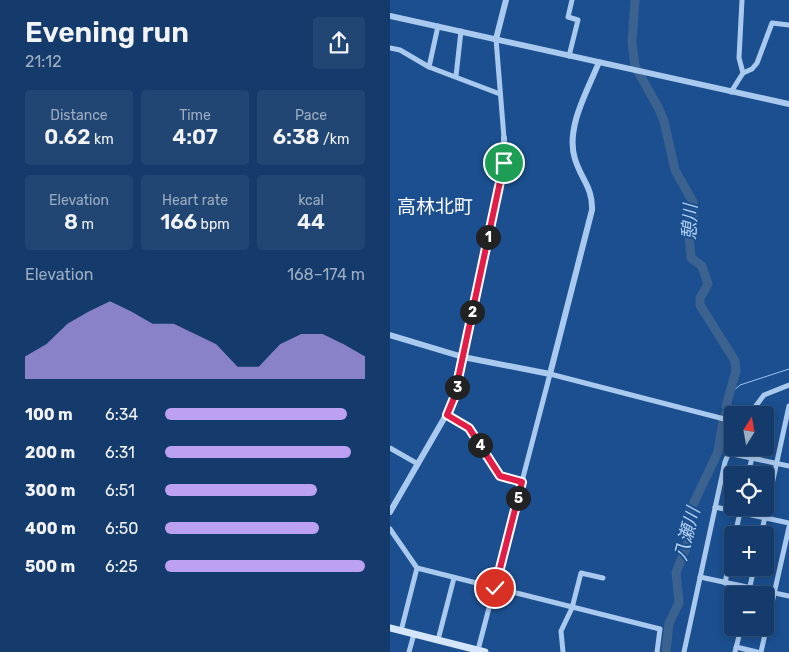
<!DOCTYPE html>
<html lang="en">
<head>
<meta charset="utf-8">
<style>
	body { margin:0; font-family:Rubik,"Noto Sans JP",sans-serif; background:#214673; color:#f1f3f6; height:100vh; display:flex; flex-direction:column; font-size:19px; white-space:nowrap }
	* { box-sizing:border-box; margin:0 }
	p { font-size:16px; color:#9dadc1 }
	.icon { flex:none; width:28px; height:28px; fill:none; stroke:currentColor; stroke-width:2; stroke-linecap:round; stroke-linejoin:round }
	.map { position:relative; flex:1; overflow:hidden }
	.sheet { display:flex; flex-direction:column; background:#143b6b; width:390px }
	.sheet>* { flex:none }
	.needle { width:32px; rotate:11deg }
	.buttons { position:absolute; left:334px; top:406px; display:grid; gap:10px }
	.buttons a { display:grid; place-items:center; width:50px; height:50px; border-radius:5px; background:#143b6b; box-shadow:0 2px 8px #0003,0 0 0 1px #33557e; font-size:25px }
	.pin { position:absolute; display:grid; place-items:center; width:42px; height:42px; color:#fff; margin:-21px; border:2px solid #fff; border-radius:50%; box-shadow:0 1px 5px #0007 }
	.km { position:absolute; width:25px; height:25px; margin:-12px; border-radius:50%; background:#222; color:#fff; font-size:14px; line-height:25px; text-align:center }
	.round { display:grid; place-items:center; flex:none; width:52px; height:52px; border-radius:5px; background:#214673 }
	.summary { display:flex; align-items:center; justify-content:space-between; height:85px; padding:0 25px }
	h1 { font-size:28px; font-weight:600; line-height:38px }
	.metrics { display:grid; grid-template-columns:repeat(3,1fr); gap:8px; height:85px; padding:5px 25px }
	.metrics div { display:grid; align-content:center; border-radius:5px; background:#214673; text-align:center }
	.metrics b { font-size:21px; font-weight:600 }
	.metrics small { font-size:14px; font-weight:400 }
	.metrics p { font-size:14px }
	.chart { height:140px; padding:10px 25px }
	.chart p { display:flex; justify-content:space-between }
	.chart svg { width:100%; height:90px; margin-top:5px; fill:#bca0f2; opacity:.7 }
	ul { padding:0 25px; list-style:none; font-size:16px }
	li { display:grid; grid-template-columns:80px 60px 1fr; align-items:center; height:38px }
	li i { height:12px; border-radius:6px; background:#bca0f2 }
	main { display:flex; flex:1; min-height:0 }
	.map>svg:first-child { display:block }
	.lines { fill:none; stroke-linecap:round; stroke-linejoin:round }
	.stream { stroke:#9cc4f0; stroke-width:1 }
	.river { stroke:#3c6290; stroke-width:9 }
	.minor { stroke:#a9c9ee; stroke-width:5 }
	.tertiary { stroke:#a9c9ee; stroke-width:6 }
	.secondary { stroke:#d6e6fa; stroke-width:7 }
	.route-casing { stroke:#fff; stroke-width:10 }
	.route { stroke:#e11d48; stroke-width:6 }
	.labels { text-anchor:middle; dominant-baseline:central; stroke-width:4; stroke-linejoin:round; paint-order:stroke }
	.water-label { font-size:18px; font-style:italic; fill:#b5d3f5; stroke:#1b4f8f }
	.quarter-label { font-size:19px; fill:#fff; stroke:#1b4f8f }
</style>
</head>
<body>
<main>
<section class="sheet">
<div class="summary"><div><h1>Evening run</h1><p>21:12</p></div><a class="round"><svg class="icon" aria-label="share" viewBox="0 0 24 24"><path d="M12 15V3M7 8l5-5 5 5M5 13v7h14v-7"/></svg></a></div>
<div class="metrics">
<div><p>Distance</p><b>0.62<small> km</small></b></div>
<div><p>Time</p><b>4:07</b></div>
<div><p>Pace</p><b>6:38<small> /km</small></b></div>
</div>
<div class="metrics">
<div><p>Elevation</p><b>8<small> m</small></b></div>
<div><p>Heart rate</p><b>166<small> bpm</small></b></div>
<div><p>kcal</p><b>44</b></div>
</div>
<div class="chart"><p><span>Elevation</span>168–174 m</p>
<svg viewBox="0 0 160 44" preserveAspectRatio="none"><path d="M0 44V33L10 27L20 17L30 11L40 6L50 11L60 17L70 17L80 22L90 27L100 38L110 38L120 27L130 22L140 22L150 27L160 33V44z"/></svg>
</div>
<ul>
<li><b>100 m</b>6:34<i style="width:91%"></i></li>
<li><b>200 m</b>6:31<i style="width:93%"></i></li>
<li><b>300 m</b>6:51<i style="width:76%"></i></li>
<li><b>400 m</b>6:50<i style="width:77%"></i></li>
<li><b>500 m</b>6:25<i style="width:100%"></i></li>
</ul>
</section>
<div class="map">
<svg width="399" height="652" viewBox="0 0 399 652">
	<rect width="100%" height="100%" fill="#1b4f8f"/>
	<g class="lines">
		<path class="stream" d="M338 407 342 392 350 385 399 369"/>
		<path class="river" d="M245 0 242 42 245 66 269 109 274 121 285 170 303 202 304 214 298 224 301 258 312 266 318 284 310 298V305L345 361 346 371 336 406 338 407 333 420 328 452 299 513 297 546 286 572 289 603 279 623 276 652"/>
		<g class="minor">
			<path d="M352 0 349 58 353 73"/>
			<path d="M48 26 39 67 110 94"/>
			<path d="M106 39 114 138"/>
			<path d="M0 48 10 50 39 67"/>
			<path d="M179 56 188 20 178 17 182 0"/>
			<path d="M66 76 71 31"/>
			<path d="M341 92 353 73 362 69 367 63 382 23 399 25"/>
			<path d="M57 415 79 428 110 476 132 482"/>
			<path d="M359 415 374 395 399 385"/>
			<path d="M0 448 28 464"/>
			<path d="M338 453 399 466"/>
			<path d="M358 475 364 448"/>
			<path d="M325 507 399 523"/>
			<path d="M0 529 27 568 270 629 267 652"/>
			<path d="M345 535 351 508"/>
			<path d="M371 535 399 406"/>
			<path d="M310 577 399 596"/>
			<path d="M335 583 342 549"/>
			<path d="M358 595 364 568"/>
			<path d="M11 631 27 568"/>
			<path d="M48 640 64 578"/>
			<path d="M346 647 367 652"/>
			<path d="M88 650 160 374 342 421"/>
			<path d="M19 652 24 634"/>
			<path d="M173 652 171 631 182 608 191 573 213 578"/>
			<path d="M294 652 335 462 342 445"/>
			<path d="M345 652 351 628"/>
			<path d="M371 652 399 527"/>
		</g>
		<g class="tertiary">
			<path d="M0 16 399 104"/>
			<path d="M106 39 116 0"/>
			<path d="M0 335 73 357 160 374 202 210C203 188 191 179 185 159 175 128 198 90 209 62"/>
			<path d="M0 512 63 403 114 163V138"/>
		</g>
		<path class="secondary" d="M0 628 95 652"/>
	</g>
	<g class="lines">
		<defs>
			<path id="route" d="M105 588 132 482 110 476 79 428 57 415 64 398 114 163"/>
		</defs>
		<use href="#route" class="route-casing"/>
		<use href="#route" class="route"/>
	</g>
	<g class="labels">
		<g class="water-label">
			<text transform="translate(300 222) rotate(-88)">憩川</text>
			<text transform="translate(297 534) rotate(-75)">八瀬川</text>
		</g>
		<g class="quarter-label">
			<text x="45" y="206">高林北町</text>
		</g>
	</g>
</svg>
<div class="buttons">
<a><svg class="needle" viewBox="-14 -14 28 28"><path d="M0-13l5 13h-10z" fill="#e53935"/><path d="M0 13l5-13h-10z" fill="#9dadc1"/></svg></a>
<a><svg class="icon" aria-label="locate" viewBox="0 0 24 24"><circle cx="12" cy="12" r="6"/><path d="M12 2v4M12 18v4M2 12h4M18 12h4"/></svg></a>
<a>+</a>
<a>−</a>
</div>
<div class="pin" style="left:114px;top:163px;background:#1e9e55"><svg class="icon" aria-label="arrive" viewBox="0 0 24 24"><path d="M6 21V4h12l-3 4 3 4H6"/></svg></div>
<div class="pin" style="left:105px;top:588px;background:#d93025"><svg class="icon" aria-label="check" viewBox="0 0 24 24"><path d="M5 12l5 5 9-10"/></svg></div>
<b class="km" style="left:98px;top:237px">1</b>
<b class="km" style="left:82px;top:312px">2</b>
<b class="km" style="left:67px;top:387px">3</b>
<b class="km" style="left:90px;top:445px">4</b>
<b class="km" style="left:128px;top:498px">5</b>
</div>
</main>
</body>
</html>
